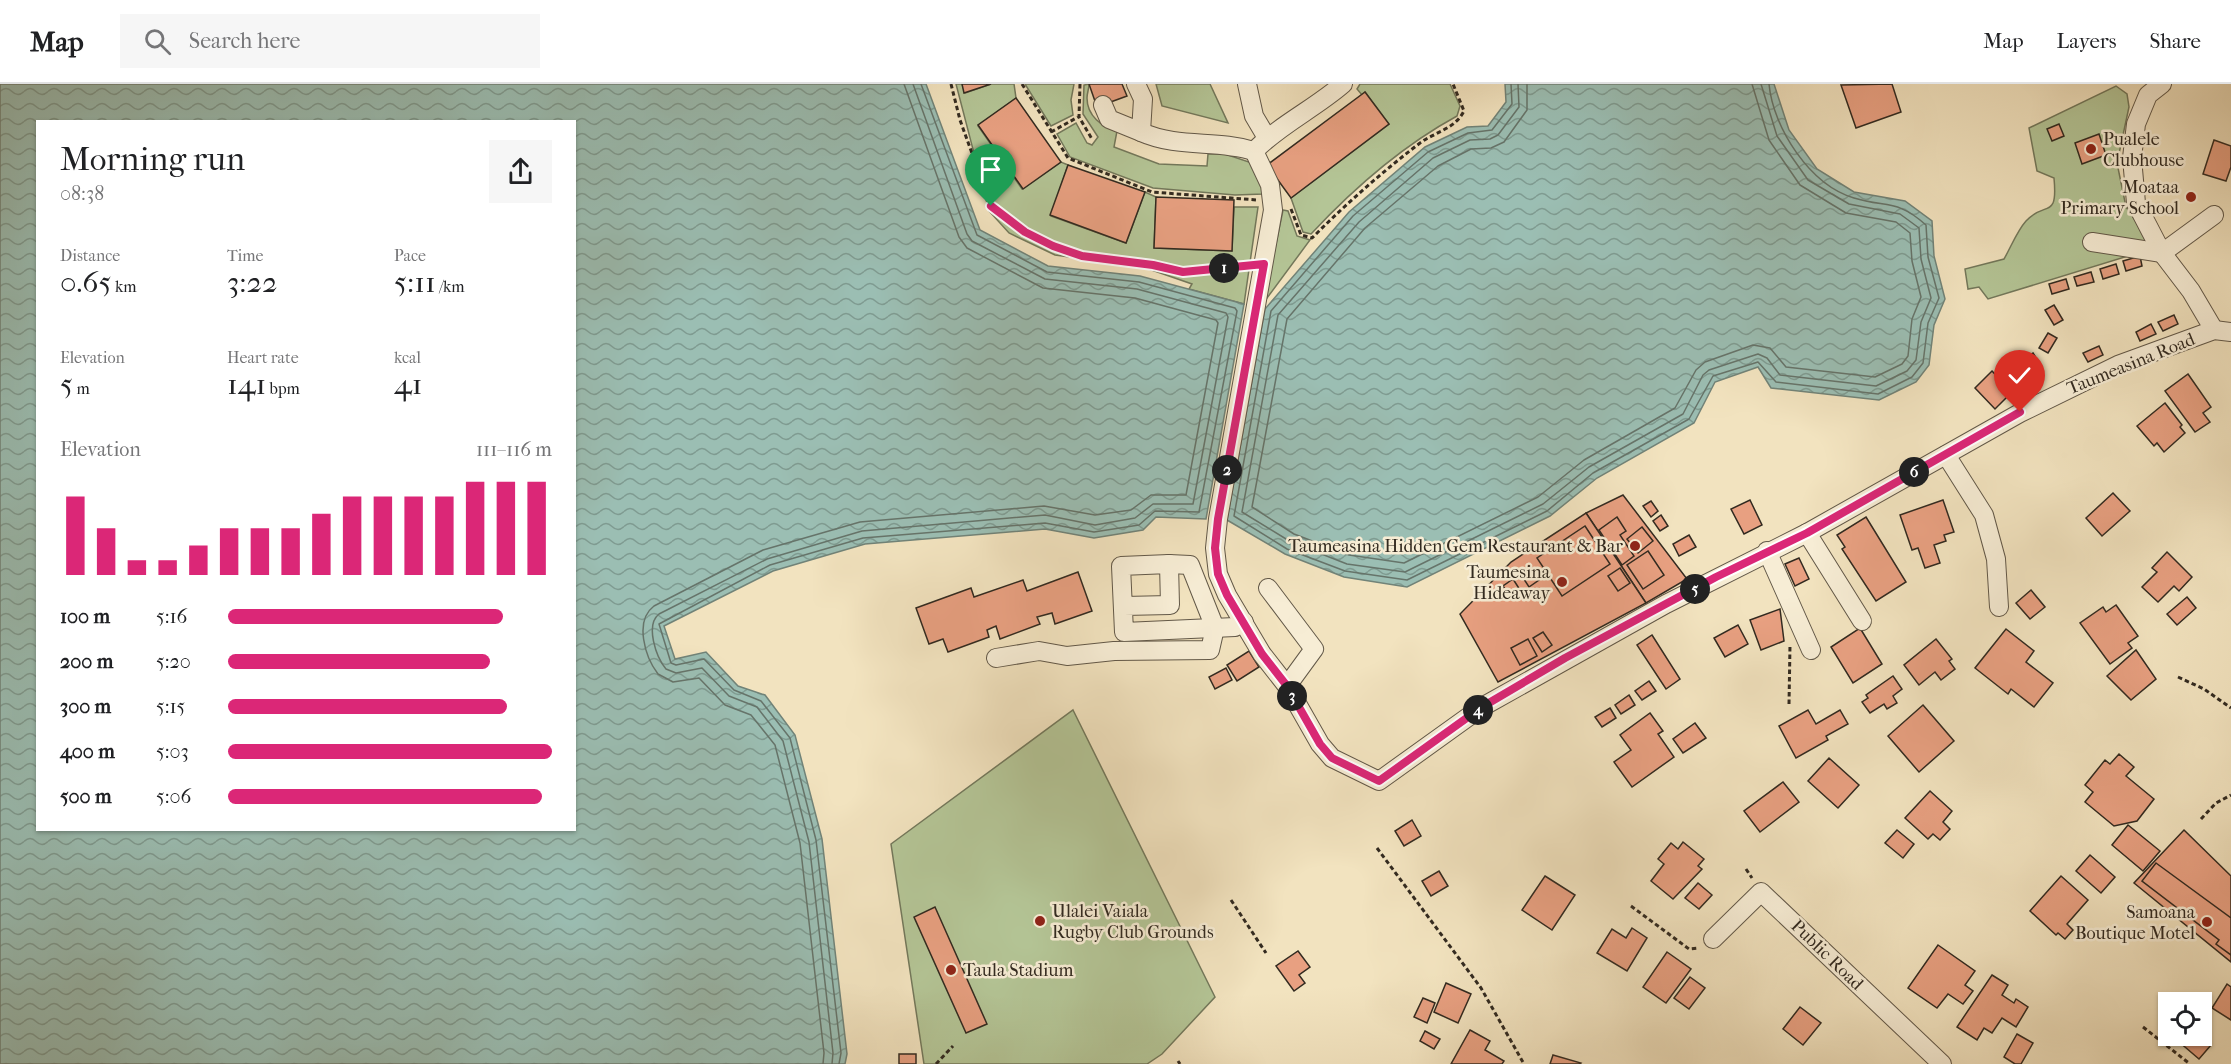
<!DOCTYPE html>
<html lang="en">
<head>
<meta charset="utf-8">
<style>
	body { margin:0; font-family:"IM FELL French Canon",serif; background:#f6f6f6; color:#202124; height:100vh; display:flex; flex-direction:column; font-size:22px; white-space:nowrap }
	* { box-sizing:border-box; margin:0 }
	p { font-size:20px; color:#757577 }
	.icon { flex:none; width:33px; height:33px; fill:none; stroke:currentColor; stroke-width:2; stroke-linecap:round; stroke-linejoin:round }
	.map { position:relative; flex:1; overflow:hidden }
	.sheet { position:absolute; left:36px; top:36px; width:540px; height:711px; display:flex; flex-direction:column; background:#fff; border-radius:0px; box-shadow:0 2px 4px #0004 }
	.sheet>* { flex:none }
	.fabs { position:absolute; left:2158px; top:908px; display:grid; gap:12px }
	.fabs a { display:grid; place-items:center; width:54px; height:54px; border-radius:0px; background:#fff; box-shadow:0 2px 4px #0004; font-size:30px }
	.pin { position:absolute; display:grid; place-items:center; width:51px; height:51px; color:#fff; margin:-62px -26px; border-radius:50% 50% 50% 0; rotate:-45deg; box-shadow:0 0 6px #0007 }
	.pin .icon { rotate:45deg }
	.km { position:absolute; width:30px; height:30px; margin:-15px; border-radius:50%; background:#222; color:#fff; font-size:16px; line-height:30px; text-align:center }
	.round { display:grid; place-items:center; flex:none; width:63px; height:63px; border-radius:0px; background:#f6f6f6 }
	.head { display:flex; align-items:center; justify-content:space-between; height:102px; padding:0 24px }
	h1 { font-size:33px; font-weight:600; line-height:45px }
	.stats { display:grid; grid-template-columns:repeat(3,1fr); gap:9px; height:102px; padding:6px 24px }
	.stats div { display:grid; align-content:center }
	.stats b { font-size:30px; font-weight:600 }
	.stats small { font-size:16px; font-weight:400 }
	.stats p { font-size:16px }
	.chart { height:168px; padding:12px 24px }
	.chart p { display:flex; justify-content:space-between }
	.chart svg { width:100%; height:108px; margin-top:6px; stroke:#db2777; stroke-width:6 }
	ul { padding:0 24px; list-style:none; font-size:20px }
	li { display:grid; grid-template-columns:96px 72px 1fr; align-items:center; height:45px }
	li i { height:15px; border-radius:8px; background:#db2777 }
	header { display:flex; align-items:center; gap:36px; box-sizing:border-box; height:84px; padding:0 30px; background:#fff; border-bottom:2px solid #e0e0e0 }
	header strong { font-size:28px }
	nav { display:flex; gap:33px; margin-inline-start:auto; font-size:21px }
	.search { width:420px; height:54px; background:#f6f6f6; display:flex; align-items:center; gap:15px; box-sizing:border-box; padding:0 21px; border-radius:0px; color:#757577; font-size:22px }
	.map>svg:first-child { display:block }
	.green { fill:#b4c596; stroke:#73785b; stroke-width:1.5 }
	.water { fill:url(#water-waves); stroke:#718378; stroke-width:1.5; fill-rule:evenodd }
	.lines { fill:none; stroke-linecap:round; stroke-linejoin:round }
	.shore { stroke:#66746a; stroke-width:1.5 }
	.building { fill:#e8a081; stroke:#322a20; stroke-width:1.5 }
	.minor-casing { stroke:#625848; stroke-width:20 }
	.path { stroke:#322a20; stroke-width:3; stroke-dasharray:4.5 3; stroke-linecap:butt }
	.minor { stroke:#f7edd5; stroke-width:18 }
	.route-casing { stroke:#fff; stroke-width:12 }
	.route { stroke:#db2777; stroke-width:8 }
	.poi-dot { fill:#8f2418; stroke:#f7edd5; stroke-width:2 }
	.labels { text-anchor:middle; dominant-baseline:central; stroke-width:5; stroke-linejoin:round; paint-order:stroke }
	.poi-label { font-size:18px; fill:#322a20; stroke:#f7edd5; text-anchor:end }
	.street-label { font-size:18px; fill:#322a20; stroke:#f7edd5 }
</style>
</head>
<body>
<header>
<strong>Map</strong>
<div class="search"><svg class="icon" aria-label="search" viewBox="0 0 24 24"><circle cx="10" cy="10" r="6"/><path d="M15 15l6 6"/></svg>Search here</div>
<nav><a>Map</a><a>Layers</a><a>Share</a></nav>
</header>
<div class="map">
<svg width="2231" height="980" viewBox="0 0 2231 980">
	<defs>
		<pattern id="water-waves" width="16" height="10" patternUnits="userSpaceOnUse" patternTransform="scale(1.5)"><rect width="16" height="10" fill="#9bbeb3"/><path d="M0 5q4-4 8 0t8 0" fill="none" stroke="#7f9b91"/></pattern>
	</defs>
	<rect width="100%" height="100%" fill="#f2e3bf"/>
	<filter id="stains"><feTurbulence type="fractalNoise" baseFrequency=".00333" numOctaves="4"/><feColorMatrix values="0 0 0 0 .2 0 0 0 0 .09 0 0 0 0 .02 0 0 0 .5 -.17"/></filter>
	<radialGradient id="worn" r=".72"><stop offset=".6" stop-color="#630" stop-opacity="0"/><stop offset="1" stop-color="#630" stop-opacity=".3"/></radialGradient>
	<g class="green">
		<path d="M956 0H962L965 9 991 0H1014L1016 14 978 42 1022 105 1061 78 1068 81 1051 132 1126 159 1145 108 1156 113 1154 164 1232 167 1234 123H1258L1244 220 1189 205 1192 200 1143 183 1055 171 1009 149 989 127Z"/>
		<path d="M1025 0H1074L1071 16 1073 31 1051 42Z"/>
		<path d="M1089 0C1089 5 1087 9 1087 14 1087 32 1102 43 1117 47L1114 63 1159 80 1207 82 1208 70H1225L1252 79 1260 95 1263 110 1235 111 1153 104 1070 73 1057 50 1076 39 1087 59 1092 61 1098 53 1083 30 1084 1Z"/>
		<path d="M1156 0H1210L1228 39 1162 22Z"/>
		<path d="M1360 0H1450L1460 22 1457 32C1402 62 1353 105 1311 150L1303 148 1291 114 1389 40 1365 8 1362 11 1357 5Z"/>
		<path d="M2116 2 2127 10 2129 23 2117 79 2126 123 2154 164 1988 215 1979 203 1968 205 1965 185 2004 175C2011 163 2017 147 2026 137 2045 116 2058 137 2054 94L2037 87 2029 44Z"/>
		<path d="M1283 126 1288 127 1297 152 1310 156 1264 218Z"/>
		<path d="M1073 626 1215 913 1162 970 1147 980H924L891 760Z"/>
	</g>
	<g class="water">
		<path d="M0 0H926L980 146 1048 182 1140 192 1244 220 1206 435 1156 433 1143 446 1094 454 1045 445 865 460 773 487 664 542 675 575 706 568 738 602 765 611 795 651 822 755 847 970 845 980H0ZM38 38H574V746H38Z"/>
		<path d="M1505 0H1774L1789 46 1817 85 1854 108 1905 117 1932 137 1934 172 1945 215 1934 241 1929 281 1916 298 1879 316 1771 304 1758 283 1715 298 1694 339 1597 394 1550 432 1407 503 1344 493 1285 470 1227 436 1265 225 1349 128 1425 63 1467 43 1488 42 1506 18Z"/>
	</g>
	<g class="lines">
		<g class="shore">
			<path d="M1511 0 1512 20 1492 46 1468 49 1428 68 1353 132 1271 227 1234 432 1287 465 1345 487 1407 496 1547 427 1593 389 1689 335 1713 292 1758 278 1776 298 1878 310 1912 293 1923 279 1928 239 1939 214 1928 173 1926 141C1897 115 1887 124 1854 114 1810 101 1773 44 1769 0"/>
			<path d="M1518 0 1519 23 1498 51 1490 55 1470 56 1433 74 1359 138 1278 231 1242 428 1291 458 1347 480 1405 488 1543 420 1589 383 1683 330 1703 291 1709 286 1758 270 1767 274 1780 291 1876 302 1907 287 1916 276 1921 238 1931 214 1921 175 1919 144 1900 130 1849 120 1808 96 1777 52 1761 0"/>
			<path d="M1527 0V26L1504 58 1491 64 1471 65 1438 82 1365 144 1287 235 1252 423 1294 450 1349 471 1404 479 1538 413 1584 376 1675 324 1696 286 1705 278 1753 261 1770 264 1786 283 1875 293 1902 280 1908 272 1912 235 1921 213 1912 177 1910 149 1896 138 1846 129 1800 101 1769 56 1752 0"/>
			<path d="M823 980 824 969 800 759 775 661 751 631 725 621 699 594 673 598 658 590C645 573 634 537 654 522L763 466 860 438 1044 422 1095 431 1131 426 1151 411H1186L1218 239 1216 236 1135 214 1043 204 967 164 959 153 904 0"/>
			<path d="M832 980 833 969 809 758 783 657 757 623 729 612 702 584 676 589 666 585C656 573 645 541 659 530L767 475 862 447 1045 431 1095 441 1135 434 1153 420H1193L1228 233 1226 229 1137 205 1045 195 972 157 967 150 913 0"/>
			<path d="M839 980 841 969 816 756 790 654 761 617 734 606 704 575 676 581 671 579 659 540 770 481 863 454 1045 439 1094 448 1139 441 1155 427 1199 428 1237 227 1235 224 1139 198 1047 188 977 151 921 0"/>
		</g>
	</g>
	<g class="building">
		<path d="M962 0H991L964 9Z"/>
		<path d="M1089 0H1122L1127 12 1097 23Z"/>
		<path d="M1892 0 1901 28 1856 44 1841 1Z"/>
		<path d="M1365 8 1389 40 1291 114 1267 81Z"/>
		<path d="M1016 14 1061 78 1023 105 978 41Z"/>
		<path d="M2059 40 2064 52 2052 57 2047 45Z"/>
		<path d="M2099 50 2106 71 2082 80 2075 59Z"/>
		<path d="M2214 56 2231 62V83L2226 97 2203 90Z"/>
		<path d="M1068 81 1145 108 1126 159 1050 131Z"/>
		<path d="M1156 113 1234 116 1232 167 1154 164Z"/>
		<path d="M2140 172 2142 182 2126 187 2123 177Z"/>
		<path d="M2116 180 2119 190 2103 195 2100 185Z"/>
		<path d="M2091 188 2094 198 2077 202 2074 193Z"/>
		<path d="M2066 195 2069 205 2052 210 2049 200Z"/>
		<path d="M2054 221 2063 236 2054 241 2045 226Z"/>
		<path d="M2174 231 2178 240 2163 247 2158 238Z"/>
		<path d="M2151 240 2156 250 2140 257 2136 248Z"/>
		<path d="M2048 249 2057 254 2048 269 2039 264Z"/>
		<path d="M2099 262 2103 271 2088 278 2083 269Z"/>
		<path d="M2033 269 2038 277 2024 287 2019 278Z"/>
		<path d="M1992 287 2012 308 1995 325 1975 304Z"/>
		<path d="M2188 290 2211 323 2203 329 2210 338 2195 348 2165 307Z"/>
		<path d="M2165 319 2182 341 2180 343 2185 349 2164 368 2157 359 2154 362 2137 342Z"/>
		<path d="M2113 409 2130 427 2102 452 2086 434Z"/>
		<path d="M1623 411 1687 495 1646 519 1586 429Z"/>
		<path d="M1750 416 1762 441 1744 450 1731 425Z"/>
		<path d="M1943 416 1954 448 1944 451 1946 457 1934 461 1940 479 1925 484 1918 464 1912 466 1900 431Z"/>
		<path d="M1651 417 1658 427 1651 433 1643 422Z"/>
		<path d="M1586 429 1646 519 1498 598 1460 530 1511 478Z"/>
		<path d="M1661 431 1668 442 1660 447 1653 437Z"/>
		<path d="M1617 433 1626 447 1620 451 1634 472 1622 481 1599 446Z"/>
		<path d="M1866 433 1906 498 1876 517 1842 465 1845 463 1837 451Z"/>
		<path d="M1585 442 1610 480 1562 512 1537 474Z"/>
		<path d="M1642 443 1653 457 1638 469 1627 455Z"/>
		<path d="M1689 451 1696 463 1679 472 1673 460Z"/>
		<path d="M1648 467 1664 491 1643 505 1627 481Z"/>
		<path d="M2167 468 2192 493 2179 507 2174 502 2158 518 2142 503 2157 488 2152 484Z"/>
		<path d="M1799 474 1809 495 1795 502 1785 480Z"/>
		<path d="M1530 482 1539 496 1529 503 1520 489Z"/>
		<path d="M1620 484 1630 499 1618 507 1608 492Z"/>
		<path d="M1078 488 1092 527 1055 540 1052 529 1037 533 1040 540 1000 555 996 542 987 546 989 553 948 568 943 555 929 560 916 524 971 504 974 513 1023 496 1027 507Z"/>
		<path d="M1513 495 1522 509 1512 516 1503 502Z"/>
		<path d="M2031 506 2045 523 2030 535 2016 519Z"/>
		<path d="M2187 513 2196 524 2177 541 2167 530Z"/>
		<path d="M2116 521 2138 552 2128 559 2132 564 2110 580 2080 539 2103 523 2106 528Z"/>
		<path d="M1780 525 1784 557 1761 566 1750 536Z"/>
		<path d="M1738 541 1748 560 1725 573 1714 554Z"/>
		<path d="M1860 544 1882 580 1853 599 1831 563Z"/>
		<path d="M2006 545 2034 567 2026 578 2053 599 2034 623 2011 605 2008 610 1975 584Z"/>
		<path d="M1543 548 1552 561 1542 568 1533 554Z"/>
		<path d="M1652 551 1680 595 1666 605 1637 561Z"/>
		<path d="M1528 555 1537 572 1520 581 1511 564Z"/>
		<path d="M1936 555 1952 575 1949 577 1955 585 1941 596 1935 588 1919 601 1904 581Z"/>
		<path d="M2136 566 2156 595 2131 616 2107 592Z"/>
		<path d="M1249 567 1259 583 1237 597 1227 581Z"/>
		<path d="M1226 584 1232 596 1215 605 1209 593Z"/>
		<path d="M1893 592 1902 605 1893 612 1897 619 1887 625 1884 620 1870 629 1862 618 1868 614 1866 611Z"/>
		<path d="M1649 597 1656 607 1642 616 1635 607Z"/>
		<path d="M1629 611 1635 621 1621 630 1615 621Z"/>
		<path d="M1923 621 1954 657 1919 688 1888 652Z"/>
		<path d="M1610 624 1616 634 1602 643 1595 633Z"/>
		<path d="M1808 626 1816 640 1840 626 1848 640 1826 652 1828 656 1796 674 1779 642Z"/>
		<path d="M1650 629 1663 647 1658 650 1674 673 1632 703 1614 678 1631 666 1620 651Z"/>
		<path d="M1695 639 1706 654 1683 669 1673 655Z"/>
		<path d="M2119 670 2134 683 2126 692 2154 715 2137 737 2114 742 2085 718 2093 708 2085 701 2105 676 2110 680Z"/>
		<path d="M1829 674 1859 701 1838 724 1808 697Z"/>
		<path d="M1783 698 1799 718 1760 748 1744 727Z"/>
		<path d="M1930 707 1952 727 1943 738 1950 745 1940 756 1933 750 1928 755 1905 734Z"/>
		<path d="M1412 736 1421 752 1404 762 1395 747Z"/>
		<path d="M2128 741 2160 767 2143 787 2112 761Z"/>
		<path d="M1897 746 1914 760 1903 774 1885 759Z"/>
		<path d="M2184 746 2231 792V878L2134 799Z"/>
		<path d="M1683 758 1704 775 1698 782 1702 785 1673 815 1651 797 1664 780 1658 775 1671 759 1678 765Z"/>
		<path d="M2090 771 2115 793 2101 809 2076 787Z"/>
		<path d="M2156 779 2231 834V871L2216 860 2219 856 2142 797Z"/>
		<path d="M1439 787 1448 802 1431 812 1422 797Z"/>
		<path d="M1545 792 1575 811 1552 846 1522 826Z"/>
		<path d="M2061 792 2088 816 2067 840 2073 846 2065 855 2058 849 2056 851 2030 827Z"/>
		<path d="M1698 799 1712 811 1699 825 1685 814Z"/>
		<path d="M935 823 987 940 966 949 914 833Z"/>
		<path d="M1632 844 1647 854 1627 887 1597 869 1612 845 1626 854Z"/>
		<path d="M1938 861 1975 887 1965 901 1973 907 1963 920 1948 910 1937 924 1908 904Z"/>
		<path d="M1298 867 1310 883 1299 891 1305 899 1294 907 1276 882Z"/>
		<path d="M1667 868 1691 885 1666 919 1643 903Z"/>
		<path d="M1992 891 2008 901 2002 911 2014 919 2016 915 2028 923 2016 943 2002 934 1992 949 1984 944 1977 956 1957 943Z"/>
		<path d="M1690 893 1705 904 1689 925 1674 914Z"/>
		<path d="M1446 899 1471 910 1458 939 1434 928Z"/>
		<path d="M2227 900 2231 903V936L2212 924Z"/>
		<path d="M1423 914 1435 919 1427 939 1414 933Z"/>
		<path d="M1800 923 1821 939 1803 961 1783 945Z"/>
		<path d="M1470 946 1490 957 1485 966 1504 977 1502 980H1451Z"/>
		<path d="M1425 947 1440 955 1434 965 1420 957Z"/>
		<path d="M2017 950 2033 959 2021 980H2015L2004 973Z"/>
		<path d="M2171 951H2199L2211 961 2199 975Z"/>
		<rect x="899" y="970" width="17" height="10"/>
		<path d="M1553 971 1581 979 1580 980H1550Z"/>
	</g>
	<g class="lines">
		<defs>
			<g id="minor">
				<path d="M1247 0 1254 32 1267 54"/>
				<path d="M2162 0 2148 11 2136 40 2132 74 2136 119 2162 169 2191 207 2214 246"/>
				<path d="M1103 21 1109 35 1141 48 1143 15 1136 0"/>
				<path d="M1141 48C1180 65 1215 55 1254 67"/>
				<path d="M1254 67 1270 101 1273 126 1218 435 1215 464 1218 490 1227 511 1262 570 1287 602 1320 660 1332 674 1379 697 1482 623 1666 520 1807 449 2020 329 2118 281 2214 246 2231 248"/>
				<path d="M1254 67C1281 40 1314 25 1343 0"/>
				<path d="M2092 158 2162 169 2214 131"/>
				<path d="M1946 371 1984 431 1996 475 1999 523"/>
				<path d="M1807 449 1862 537"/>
				<path d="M1767 467 1811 566"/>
				<path d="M1268 504 1314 565 1287 602"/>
				<path d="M1124 522 1170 521 1169 480 1121 482 1124 548 1235 543 1244 538"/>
				<path d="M996 574 1039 567 1067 572 1114 567 1210 566 1215 544 1190 481 1169 480"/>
				<path d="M1713 855 1761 808 1942 980"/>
			</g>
		</defs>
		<use href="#minor" class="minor-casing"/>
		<g class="path">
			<path d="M951 0 960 36 991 122 1025 148 1053 162 1082 172 1153 181 1183 188 1247 182"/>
			<path d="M1022 0 1068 74 1152 108 1257 116"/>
			<path d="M1080 0 1079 33 1092 55"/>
			<path d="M1051 48 1078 33"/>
			<path d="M1291 125 1301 151 1312 154C1346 120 1382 88 1420 59 1435 48 1455 45 1464 27L1453 0"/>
			<path d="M2178 593 2204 605 2231 624"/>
			<path d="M1789 620 1790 561"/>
			<path d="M2201 735 2216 719 2231 711"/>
			<path d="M1377 764 1481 904 1524 980"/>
			<path d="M1746 785 1752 794"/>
			<path d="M1231 816 1266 869"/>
			<path d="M1631 822 1689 865 1699 864"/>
			<path d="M2143 943 2190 980"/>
			<path d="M1178 977 1180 980"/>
			<path d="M936 980 953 962"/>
		</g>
		<use href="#minor" class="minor"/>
	</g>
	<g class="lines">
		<defs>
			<path id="route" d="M991 122 1025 148 1053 162 1082 172 1153 181 1183 188 1264 180 1218 435 1215 464 1218 490 1227 511 1262 570 1287 602 1320 660 1332 674 1379 697 1482 623 1565 574 1716 493 1807 449 2020 328"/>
		</defs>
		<use href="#route" class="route-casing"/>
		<use href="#route" class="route"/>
	</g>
	<g class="poi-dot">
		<circle cx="2091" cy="65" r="6"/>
		<circle cx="2191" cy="113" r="6"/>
		<circle cx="1635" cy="462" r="6"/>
		<circle cx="1562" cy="498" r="6"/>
		<circle cx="1040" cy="837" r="6"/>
		<circle cx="2207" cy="838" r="6"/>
		<circle cx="951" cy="886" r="6"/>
	</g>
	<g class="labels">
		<g class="poi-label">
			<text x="2103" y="55" text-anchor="start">Pualele<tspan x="2103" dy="21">Clubhouse</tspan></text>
			<text x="2179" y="103">Moataa<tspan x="2179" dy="21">Primary School</tspan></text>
			<text x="1623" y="462">Taumeasina Hidden Gem Restaurant &amp; Bar</text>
			<text x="1550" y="488">Taumesina<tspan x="1550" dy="21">Hideaway</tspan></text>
			<text x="1052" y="827" text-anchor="start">Ulalei Vaiala<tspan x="1052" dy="21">Rugby Club Grounds</tspan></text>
			<text x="2195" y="828">Samoana<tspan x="2195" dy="21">Boutique Motel</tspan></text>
			<text x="963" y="886" text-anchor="start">Taula Stadium</text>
		</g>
		<g class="street-label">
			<text transform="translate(2131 280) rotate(-22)">Taumeasina Road</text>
			<text transform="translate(1827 871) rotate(44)">Public Road</text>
		</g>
	</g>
	<rect width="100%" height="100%" filter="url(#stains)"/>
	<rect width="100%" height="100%" fill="url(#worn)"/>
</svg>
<div class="fabs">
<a><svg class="icon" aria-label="locate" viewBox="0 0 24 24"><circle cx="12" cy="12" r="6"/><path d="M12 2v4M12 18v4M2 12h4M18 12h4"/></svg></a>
</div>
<div class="pin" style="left:991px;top:122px;background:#1e9e55"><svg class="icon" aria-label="arrive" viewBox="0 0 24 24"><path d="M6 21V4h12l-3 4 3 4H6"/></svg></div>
<div class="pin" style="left:2020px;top:328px;background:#d93025"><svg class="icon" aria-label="check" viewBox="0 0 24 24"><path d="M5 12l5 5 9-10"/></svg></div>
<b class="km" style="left:1224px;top:184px">1</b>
<b class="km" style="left:1227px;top:386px">2</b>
<b class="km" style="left:1292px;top:612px">3</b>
<b class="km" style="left:1478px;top:626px">4</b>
<b class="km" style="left:1695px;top:505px">5</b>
<b class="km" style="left:1914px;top:388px">6</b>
<section class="sheet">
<div class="head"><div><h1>Morning run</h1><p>08:38</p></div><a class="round"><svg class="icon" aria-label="share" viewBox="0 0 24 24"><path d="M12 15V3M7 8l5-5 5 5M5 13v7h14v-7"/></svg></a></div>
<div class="stats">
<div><p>Distance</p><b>0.65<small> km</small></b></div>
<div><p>Time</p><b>3:22</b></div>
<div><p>Pace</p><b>5:11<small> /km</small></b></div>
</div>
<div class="stats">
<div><p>Elevation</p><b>5<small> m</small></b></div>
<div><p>Heart rate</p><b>141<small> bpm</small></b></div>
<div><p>kcal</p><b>41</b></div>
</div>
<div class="chart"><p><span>Elevation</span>111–116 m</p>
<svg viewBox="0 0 160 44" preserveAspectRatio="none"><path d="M5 44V12M15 44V25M25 44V38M35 44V38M45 44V32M55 44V25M65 44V25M75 44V25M85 44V19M95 44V12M105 44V12M115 44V12M125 44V12M135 44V6M145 44V6M155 44V6"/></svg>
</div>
<ul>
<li><b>100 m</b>5:16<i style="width:85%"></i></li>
<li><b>200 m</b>5:20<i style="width:81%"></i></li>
<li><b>300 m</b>5:15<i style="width:86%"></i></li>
<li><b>400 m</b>5:03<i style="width:100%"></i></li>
<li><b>500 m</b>5:06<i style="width:97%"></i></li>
</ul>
</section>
</div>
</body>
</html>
